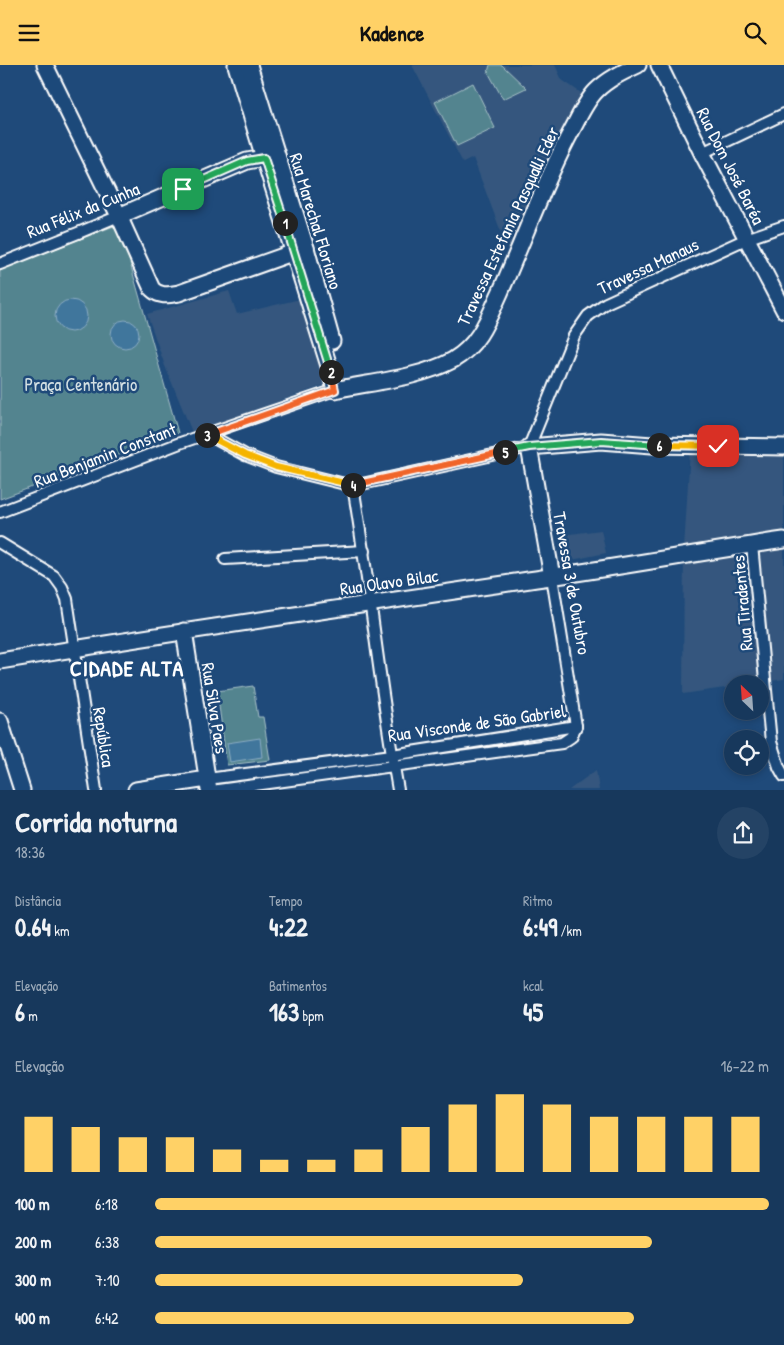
<!DOCTYPE html>
<html lang="pt">
<head>
<meta charset="utf-8">
<style>
	body { margin:0; font-family:"Patrick Hand",sans-serif; background:#244365; color:#f1f3f6; height:100vh; display:flex; flex-direction:column; font-size:19px; white-space:nowrap }
	* { box-sizing:border-box; margin:0 }
	p { font-size:16px; color:#9eacbb }
	.icon { flex:none; width:28px; height:28px; fill:none; stroke:currentColor; stroke-width:2; stroke-linecap:round; stroke-linejoin:round }
	.map { position:relative; height:725px; overflow:hidden }
	.details { display:flex; flex-direction:column; background:#17385c; flex:1 }
	.details>* { flex:none }
	.needle { width:32px; rotate:335deg }
	.buttons { position:absolute; left:724px; top:610px; display:grid; gap:10px }
	.buttons a { display:grid; place-items:center; width:45px; height:45px; border-radius:50%; background:#17385c; box-shadow:0 2px 8px #0003,0 0 0 1px #365272; font-size:25px }
	.pin { position:absolute; display:grid; place-items:center; width:42px; height:42px; color:#fff; margin:-21px; border-radius:10px; box-shadow:0 2px 8px #0006 }
	.km { position:absolute; width:25px; height:25px; margin:-12px; border-radius:50%; background:#222; color:#fff; font-size:14px; line-height:25px; text-align:center }
	.round { display:grid; place-items:center; flex:none; width:52px; height:52px; border-radius:26px; background:#244365 }
	.summary { display:flex; align-items:center; justify-content:space-between; height:85px; padding:0 15px }
	h1 { font-size:28px; font-weight:700; line-height:38px }
	.metrics { display:grid; grid-template-columns:repeat(3,1fr); gap:8px; height:85px; padding:5px 15px }
	.metrics div { display:grid; align-content:center }
	.metrics b { font-size:25px; font-weight:700 }
	.metrics small { font-size:14px; font-weight:400 }
	.metrics p { font-size:14px }
	.chart { height:140px; padding:10px 15px }
	.chart p { display:flex; justify-content:space-between }
	.chart svg { width:100%; height:90px; margin-top:5px; stroke:#ffd166; stroke-width:6 }
	ul { padding:0 15px; list-style:none; font-size:16px }
	li { display:grid; grid-template-columns:80px 60px 1fr; align-items:center; height:38px }
	li i { height:12px; border-radius:6px; background:#ffd166 }
	header { display:flex; justify-content:space-between; align-items:center; height:65px; padding:0 15px; background:#ffd166; color:#111; font-size:22px; font-weight:700 }
	.map>svg:first-child { display:block }
	.built { fill:#34577e }
	.green { fill:#53848f; stroke:#a9c2c7 }
	.water { fill:#40769c; stroke:#8cadc4 }
	.lines { fill:none; stroke-linecap:round; stroke-linejoin:round }
	.street-casing { stroke:#fff; stroke-width:14 }
	.secondary-casing { stroke:#fff; stroke-width:19 }
	.street { stroke:#1f4a7a; stroke-width:10 }
	.secondary { stroke:#1f4a7a; stroke-width:15 }
	.split-1-casing { stroke:#fff; stroke-width:10 }
	.split-2-casing { stroke:#fff; stroke-width:10 }
	.split-3-casing { stroke:#fff; stroke-width:10 }
	.split-4-casing { stroke:#fff; stroke-width:10 }
	.split-5-casing { stroke:#fff; stroke-width:10 }
	.split-6-casing { stroke:#fff; stroke-width:10 }
	.split-7-casing { stroke:#fff; stroke-width:10 }
	.split-1 { stroke:#22a559; stroke-width:6 }
	.split-2 { stroke:#22a559; stroke-width:6 }
	.split-3 { stroke:#f0652b; stroke-width:6 }
	.split-4 { stroke:#f5b400; stroke-width:6 }
	.split-5 { stroke:#f0652b; stroke-width:6 }
	.split-6 { stroke:#22a559; stroke-width:6 }
	.split-7 { stroke:#f5b400; stroke-width:6 }
	.labels { text-anchor:middle; dominant-baseline:central; stroke-width:5; stroke-linejoin:round; paint-order:stroke }
	.street-label { font-size:18px; fill:#fff; stroke:#1f4a7a }
	.park-label { font-size:18px; fill:#d4e0e3; stroke:#1f4a7a }
	.district-label { font-size:22px; font-weight:bold; letter-spacing:1px; fill:#fff; stroke:#1f4a7a }
</style>
</head>
<body>
<header><svg class="icon" aria-label="menu" viewBox="0 0 24 24"><path d="M4 6h16M4 12h16M4 18h16"/></svg>Kadence<svg class="icon" aria-label="search" viewBox="0 0 24 24"><circle cx="10" cy="10" r="6"/><path d="M15 15l6 6"/></svg></header>
<div class="map">
<svg width="784" height="725" viewBox="0 0 784 725">
	<rect width="100%" height="100%" fill="#1f4a7a"/>
	<filter id="ink" filterUnits="userSpaceOnUse"><feTurbulence type="fractalNoise" baseFrequency=".02" numOctaves="2"/><feDisplacementMap in="SourceGraphic" scale="10" xChannelSelector="R" yChannelSelector="G"/><feConvolveMatrix kernelMatrix="1 2 1 2 8 2 1 2 1" color-interpolation-filters="sRGB"/></filter>
	<g filter="url(#ink)">
		<g class="built">
			<path d="M412 0H555L562 15 593 36 517 209 473 93 463 98Z"/>
			<path d="M229 226 237 249 300 234 325 320 192 367 165 301 147 249Z"/>
			<path d="M690 385 784 386V614L752 619H732V622L683 629 684 484Z"/>
			<path d="M601 465 606 488 567 496 562 470Z"/>
			<path d="M596 705 599 725H569Z"/>
		</g>
		<g class="green">
			<path d="M490 0H502L526 23 503 34 488 7Z"/>
			<path d="M473 18 495 63 457 81 435 37Z"/>
			<path d="M119 159 178 368 0 434V205Z"/>
			<path d="M253 621 258 652H263L270 695 227 700 217 626Z"/>
		</g>
		<g class="water">
			<circle cx="71" cy="251" r="16"/>
			<circle cx="125" cy="269" r="14"/>
			<path d="M260 673 262 692 230 697 227 678Z"/>
		</g>
		<g class="lines">
			<defs>
				<g id="street">
					<path d="M702 88 784 49"/>
					<path d="M0 199 78 168 119 151"/>
					<path d="M207 369 245 390 276 402 353 421 529 382 574 271 588 251 606 238 746 174 784 161"/>
					<path d="M353 421C370 522 380 624 398 725"/>
					<path d="M0 447 180 378 335 325"/>
					<path d="M0 478 54 511 62 522 67 534 96 725"/>
					<path d="M752 480 771 677 779 702 784 711"/>
					<path d="M225 494 364 486"/>
					<path d="M552 512 576 661"/>
					<path d="M207 714 392 690 576 661"/>
					<path d="M218 725 562 678 571 672 576 661"/>
				</g>
				<g id="secondary">
					<path d="M45 0 119 151 152 224C160 232 168 230 179 228L306 183"/>
					<path d="M236 0 264 93 329 301 335 325C372 317 420 313 453 295 479 280 488 254 500 228 524 174 544 117 572 65 579 52 586 36 596 26 608 14 623 7 638 0"/>
					<path d="M249 0 306 183 332 276"/>
					<path d="M659 0 702 88 784 245"/>
					<path d="M119 151 247 96 264 93 272 98"/>
					<path d="M552 512 529 382 601 376 652 380 784 382"/>
					<path d="M184 566 209 725"/>
					<path d="M0 596C178 566 357 541 536 514 619 502 701 487 784 475"/>
					<path d="M0 656 22 725"/>
					<path d="M136 725 207 714"/>
				</g>
			</defs>
			<use href="#street" class="street-casing"/>
			<use href="#secondary" class="secondary-casing"/>
			<use href="#street" class="street"/>
			<use href="#secondary" class="secondary"/>
		</g>
	</g>
	<g class="lines" filter="url(#ink)">
		<defs>
			<path id="split-1" d="M183 124 247 96 264 93 285 158"/>
			<path id="split-2" d="M285 158 331 307"/>
			<path id="split-3" d="M207 370 335 325 331 307"/>
			<path id="split-4" d="M207 370 245 390 276 402 353 420"/>
			<path id="split-5" d="M353 420 505 387"/>
			<path id="split-6" d="M505 387 529 382 601 376 659 380"/>
			<path id="split-7" d="M659 380 718 381"/>
		</defs>
		<use href="#split-1" class="split-1-casing"/>
		<use href="#split-2" class="split-2-casing"/>
		<use href="#split-3" class="split-3-casing"/>
		<use href="#split-4" class="split-4-casing"/>
		<use href="#split-5" class="split-5-casing"/>
		<use href="#split-6" class="split-6-casing"/>
		<use href="#split-7" class="split-7-casing"/>
		<use href="#split-1" class="split-1"/>
		<use href="#split-2" class="split-2"/>
		<use href="#split-3" class="split-3"/>
		<use href="#split-4" class="split-4"/>
		<use href="#split-5" class="split-5"/>
		<use href="#split-6" class="split-6"/>
		<use href="#split-7" class="split-7"/>
	</g>
	<g class="labels">
		<g class="street-label">
			<text transform="translate(731 101) rotate(63)">Rua Dom José Baréa</text>
			<text transform="translate(83 145) rotate(-22)">Rua Félix da Cunha</text>
			<text transform="translate(316 156) rotate(73)">Rua Marechal Floriano</text>
			<text transform="translate(508 161) rotate(-65)">Travessa Estefania Pasqualli Eder</text>
			<text transform="translate(648 201) rotate(-25)">Travessa Manaus</text>
			<text transform="translate(105 390) rotate(-21)">Rua Benjamin Constant</text>
			<text transform="translate(389 517) rotate(-8)">Rua Olavo Bilac</text>
			<text transform="translate(572 518) rotate(80)">Travessa 3 de Outubro</text>
			<text transform="translate(742 538) rotate(-95)">Rua Tiradentes</text>
			<text transform="translate(215 643) rotate(81)">Rua Silva Paes</text>
			<text transform="translate(477 658) rotate(-8)">Rua Visconde de São Gabriel</text>
			<text transform="translate(104 672) rotate(81)">República</text>
		</g>
		<g class="park-label">
			<text x="81" y="319">Praça Centenário</text>
		</g>
		<g class="district-label">
			<text x="127" y="603">CIDADE ALTA</text>
		</g>
	</g>
</svg>
<div class="buttons">
<a><svg class="needle" viewBox="-14 -14 28 28"><path d="M0-13l5 13h-10z" fill="#e53935"/><path d="M0 13l5-13h-10z" fill="#9eacbb"/></svg></a>
<a><svg class="icon" aria-label="locate" viewBox="0 0 24 24"><circle cx="12" cy="12" r="6"/><path d="M12 2v4M12 18v4M2 12h4M18 12h4"/></svg></a>
</div>
<div class="pin" style="left:183px;top:124px;background:#1e9e55"><svg class="icon" aria-label="arrive" viewBox="0 0 24 24"><path d="M6 21V4h12l-3 4 3 4H6"/></svg></div>
<div class="pin" style="left:718px;top:381px;background:#d93025"><svg class="icon" aria-label="check" viewBox="0 0 24 24"><path d="M5 12l5 5 9-10"/></svg></div>
<b class="km" style="left:285px;top:158px">1</b>
<b class="km" style="left:331px;top:307px">2</b>
<b class="km" style="left:207px;top:370px">3</b>
<b class="km" style="left:353px;top:420px">4</b>
<b class="km" style="left:505px;top:387px">5</b>
<b class="km" style="left:659px;top:380px">6</b>
</div>
<section class="details">
<div class="summary"><div><h1>Corrida noturna</h1><p>18:36</p></div><a class="round"><svg class="icon" aria-label="share" viewBox="0 0 24 24"><path d="M12 15V3M7 8l5-5 5 5M5 13v7h14v-7"/></svg></a></div>
<div class="metrics">
<div><p>Distância</p><b>0.64<small> km</small></b></div>
<div><p>Tempo</p><b>4:22</b></div>
<div><p>Ritmo</p><b>6:49<small> /km</small></b></div>
</div>
<div class="metrics">
<div><p>Elevação</p><b>6<small> m</small></b></div>
<div><p>Batimentos</p><b>163<small> bpm</small></b></div>
<div><p>kcal</p><b>45</b></div>
</div>
<div class="chart"><p><span>Elevação</span>16–22 m</p>
<svg viewBox="0 0 160 44" preserveAspectRatio="none"><path d="M5 44V17M15 44V22M25 44V27M35 44V27M45 44V33M55 44V38M65 44V38M75 44V33M85 44V22M95 44V11M105 44V6M115 44V11M125 44V17M135 44V17M145 44V17M155 44V17"/></svg>
</div>
<ul>
<li><b>100 m</b>6:18<i style="width:100%"></i></li>
<li><b>200 m</b>6:38<i style="width:81%"></i></li>
<li><b>300 m</b>7:10<i style="width:60%"></i></li>
<li><b>400 m</b>6:42<i style="width:78%"></i></li>
</ul>
</section>
</body>
</html>
